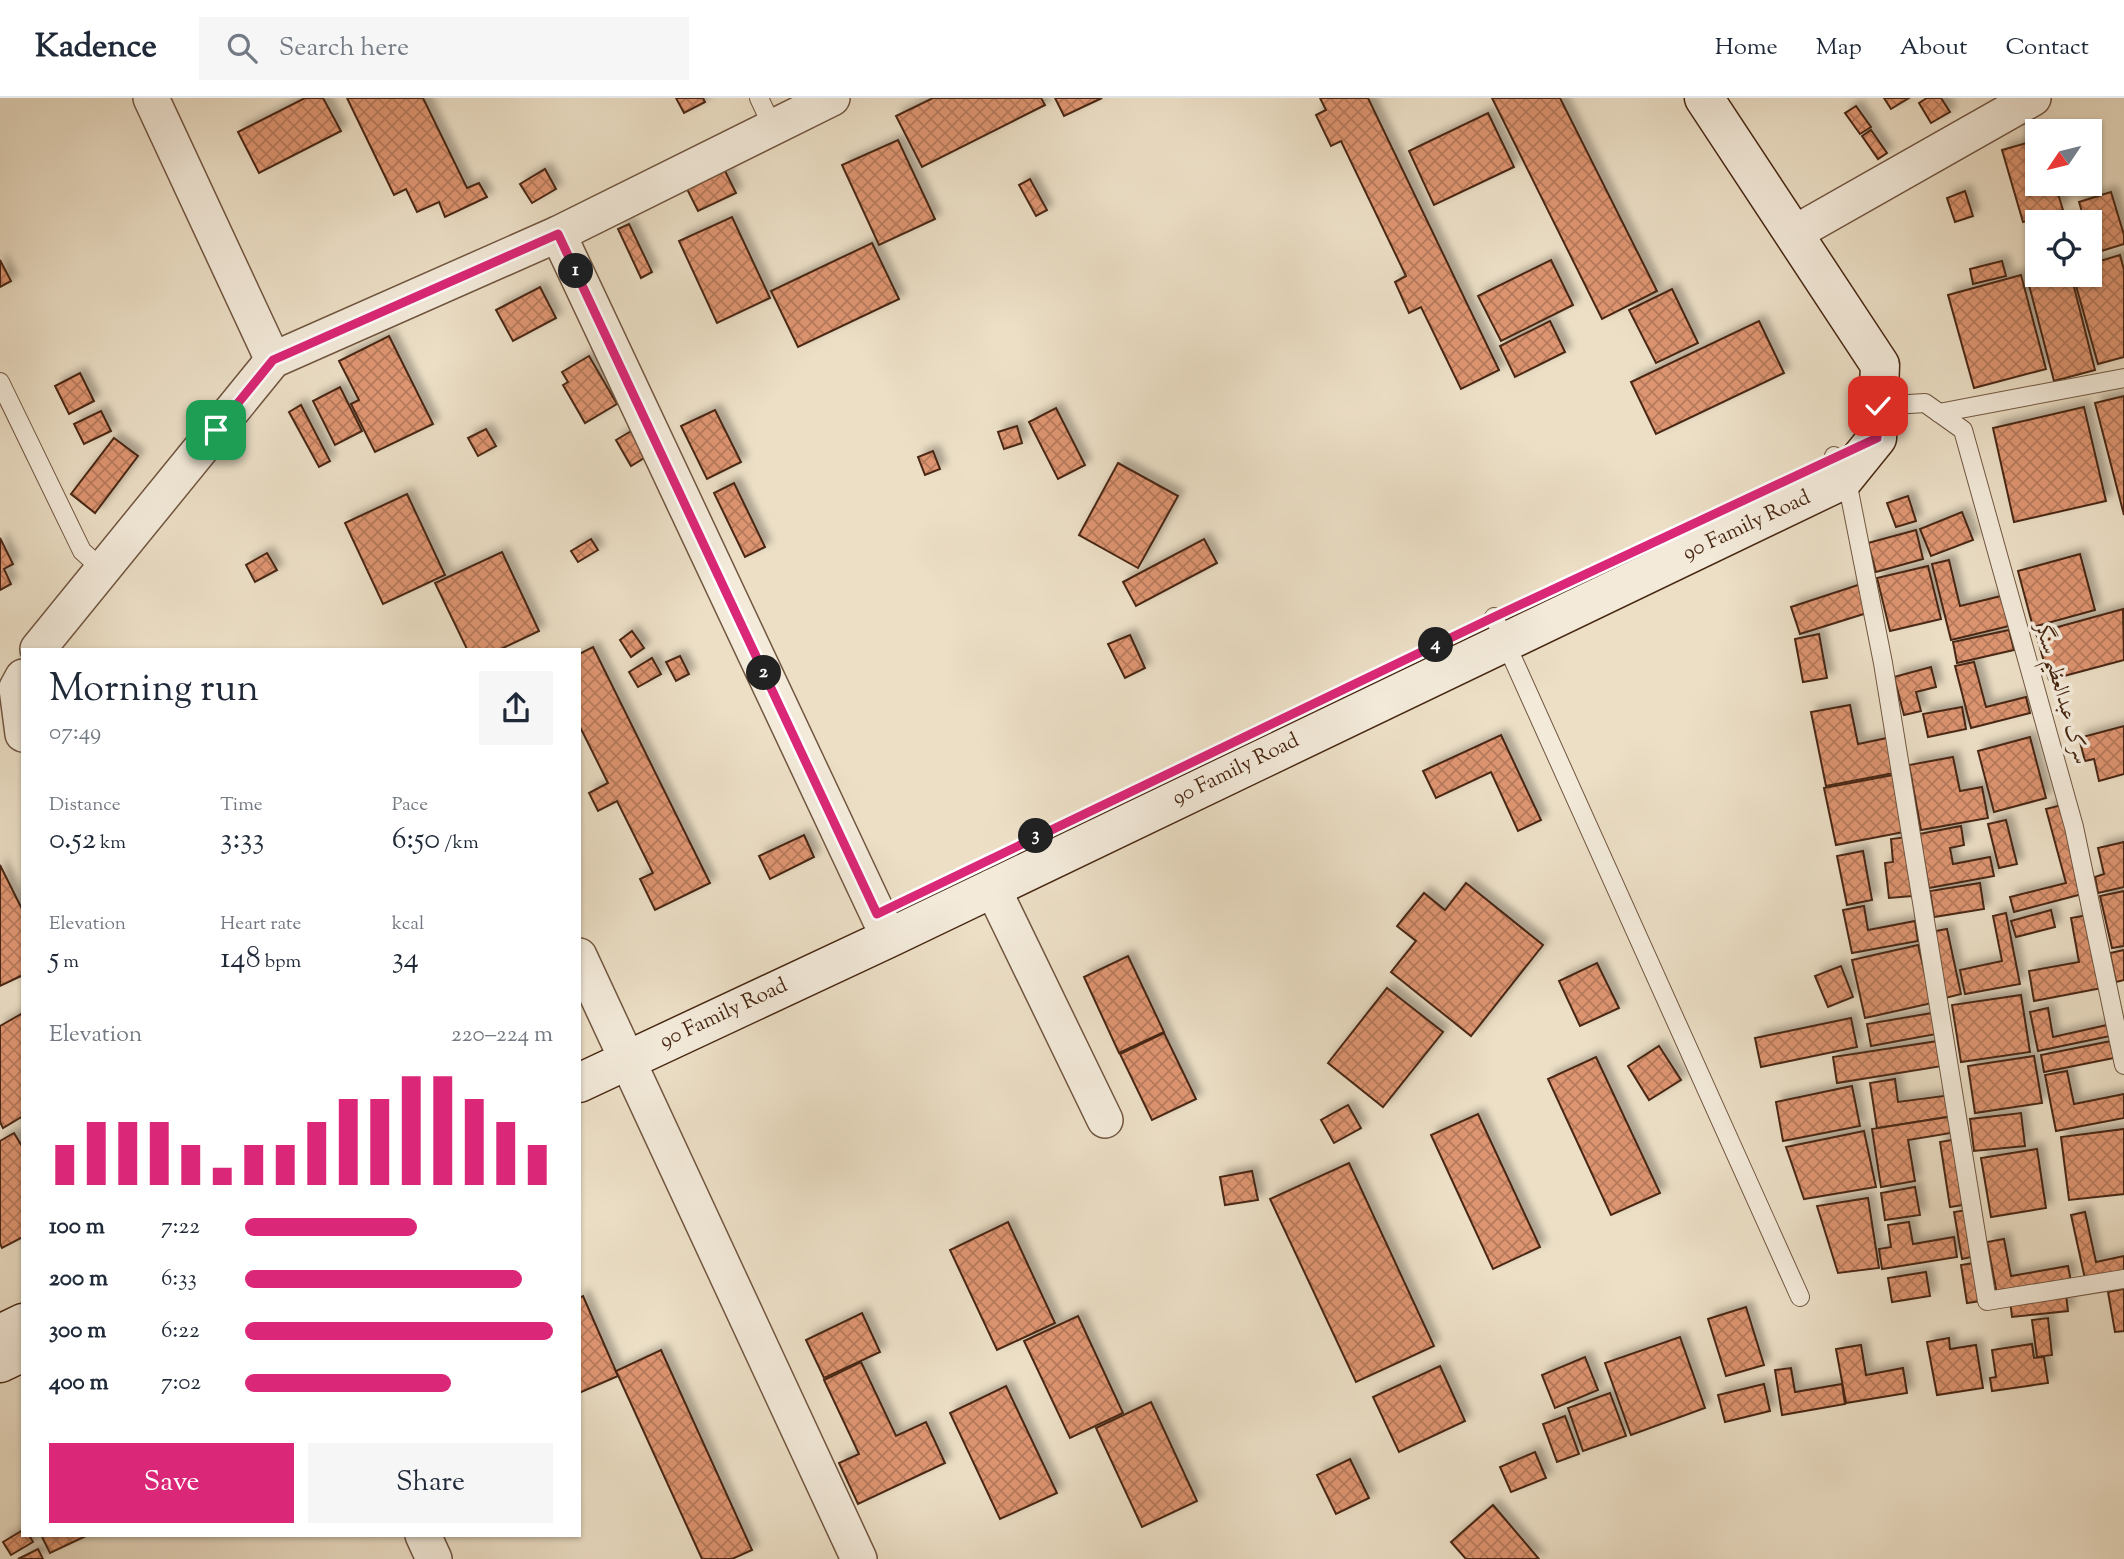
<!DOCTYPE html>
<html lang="en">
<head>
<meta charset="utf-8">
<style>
	body { margin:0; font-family:"Sorts Mill Goudy",Amiri,serif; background:#f6f6f7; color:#1f2937; height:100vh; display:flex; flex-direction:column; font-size:26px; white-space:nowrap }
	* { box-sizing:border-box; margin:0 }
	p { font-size:23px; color:#747a83 }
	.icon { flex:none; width:38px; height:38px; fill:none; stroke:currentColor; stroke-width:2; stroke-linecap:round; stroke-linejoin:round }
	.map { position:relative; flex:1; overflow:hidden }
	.drawer { position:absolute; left:21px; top:550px; width:560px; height:889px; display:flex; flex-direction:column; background:#fff; border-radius:0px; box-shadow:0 2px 5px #0004 }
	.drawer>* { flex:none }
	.needle { width:46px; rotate:235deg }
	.controls { position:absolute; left:2025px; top:21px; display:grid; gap:14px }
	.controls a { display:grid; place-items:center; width:77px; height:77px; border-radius:0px; background:#fff; box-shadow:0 2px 5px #0004; font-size:35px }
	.pin { position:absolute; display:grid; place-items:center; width:60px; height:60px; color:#fff; margin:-30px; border-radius:14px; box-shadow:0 4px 10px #0006 }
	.km { position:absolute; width:35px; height:35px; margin:-18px; border-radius:50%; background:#222; color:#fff; font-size:19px; line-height:35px; text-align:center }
	.round { display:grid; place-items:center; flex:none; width:74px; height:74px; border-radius:0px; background:#f6f6f7 }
	.headline { display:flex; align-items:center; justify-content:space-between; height:119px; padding:0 28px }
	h1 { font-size:38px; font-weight:600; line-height:52px }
	.metrics { display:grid; grid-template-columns:repeat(3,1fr); gap:10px; height:119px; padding:7px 28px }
	.metrics div { display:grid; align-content:center }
	.metrics b { font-size:30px; font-weight:600 }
	.metrics small { font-size:19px; font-weight:400 }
	.metrics p { font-size:19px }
	.chart { height:196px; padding:14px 28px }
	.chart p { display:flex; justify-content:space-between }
	.chart svg { width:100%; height:126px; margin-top:7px; stroke:#db2777; stroke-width:6 }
	.cta { display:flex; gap:14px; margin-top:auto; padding:14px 28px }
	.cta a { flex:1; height:80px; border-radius:0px; background:#db2777; color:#fff; font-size:28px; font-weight:600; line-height:80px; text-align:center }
	.cta a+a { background:#f6f6f7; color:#1f2937 }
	ul { padding:0 28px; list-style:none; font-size:23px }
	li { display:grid; grid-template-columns:112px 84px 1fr; align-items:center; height:52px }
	li i { height:18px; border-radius:9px; background:#db2777 }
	header { display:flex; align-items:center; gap:42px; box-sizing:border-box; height:98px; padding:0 35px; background:#fff; border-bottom:2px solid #e0e1e3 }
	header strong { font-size:33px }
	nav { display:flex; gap:38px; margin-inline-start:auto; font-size:24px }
	.search { width:490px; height:63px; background:#f6f6f7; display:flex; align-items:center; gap:18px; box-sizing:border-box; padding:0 24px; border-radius:0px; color:#747a83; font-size:26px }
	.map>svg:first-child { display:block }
	.building { fill:url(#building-cross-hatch); stroke:#482813; stroke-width:2; filter:url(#shadow) }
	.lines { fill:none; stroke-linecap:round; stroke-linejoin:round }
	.lane-casing { stroke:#715640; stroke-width:20 }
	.street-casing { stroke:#715640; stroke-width:38 }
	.secondary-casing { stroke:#482813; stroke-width:41 }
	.lane { stroke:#f3eada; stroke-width:18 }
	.street { stroke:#f3eada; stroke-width:35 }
	.secondary { stroke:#f3eada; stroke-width:38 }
	.route-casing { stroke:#fff; stroke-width:14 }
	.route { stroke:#db2777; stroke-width:9 }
	.labels { text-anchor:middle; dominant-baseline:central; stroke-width:7; stroke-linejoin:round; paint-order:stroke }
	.street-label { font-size:21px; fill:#482813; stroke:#f3eada }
</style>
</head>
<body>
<header>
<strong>Kadence</strong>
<div class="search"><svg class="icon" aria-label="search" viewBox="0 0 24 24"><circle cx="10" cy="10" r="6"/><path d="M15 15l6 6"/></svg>Search here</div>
<nav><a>Home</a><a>Map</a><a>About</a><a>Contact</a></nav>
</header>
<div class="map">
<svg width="2124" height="1461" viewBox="0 0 2124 1461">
	<defs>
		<pattern id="building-cross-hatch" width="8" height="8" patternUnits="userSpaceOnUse" patternTransform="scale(1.75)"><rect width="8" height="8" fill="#de9571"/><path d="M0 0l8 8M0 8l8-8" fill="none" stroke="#b67a5c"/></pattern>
		<filter id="shadow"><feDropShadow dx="6" dy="-6" stdDeviation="3.5" flood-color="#0004"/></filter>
	</defs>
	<rect width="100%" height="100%" fill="#ecdfc6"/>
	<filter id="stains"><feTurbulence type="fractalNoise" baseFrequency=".00286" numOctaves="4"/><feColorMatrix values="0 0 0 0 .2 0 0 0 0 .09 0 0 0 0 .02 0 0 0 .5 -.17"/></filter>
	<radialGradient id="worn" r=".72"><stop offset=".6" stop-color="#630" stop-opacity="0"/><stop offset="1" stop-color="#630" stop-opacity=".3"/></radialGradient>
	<g class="building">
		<path d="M305 0H323L341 33 259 75 238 34Z"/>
		<path d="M347 0H423L467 90 479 85 487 99 445 119 439 104 417 114 406 91 394 97Z"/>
		<path d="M676 0H703L705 4 684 15Z"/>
		<path d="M933 0H1041L1045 7 922 69 896 18Z"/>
		<path d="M1055 0H1102L1064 18Z"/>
		<path d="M1320 0H1368L1499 272 1461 291 1421 209 1409 215 1395 184 1406 178 1341 43 1331 48 1316 17 1326 12Z"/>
		<path d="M1492 0H1560L1657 193 1602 221Z"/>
		<path d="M1884 0H1909L1891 11Z"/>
		<path d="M1927 0H1941L1950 14 1931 25 1919 5Z"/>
		<path d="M1856 8 1871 29 1860 36 1845 15Z"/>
		<path d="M1488 15 1514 69 1434 107 1409 53Z"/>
		<path d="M1871 32 1887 55 1878 61 1862 38Z"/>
		<path d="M898 42 935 121 879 147 842 67Z"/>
		<path d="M2037 42V86H2055L2063 112 2023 124 2002 52Z"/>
		<path d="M723 69 736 95 698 113 685 87Z"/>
		<path d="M545 71 556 91 532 105 520 86Z"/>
		<path d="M1030 81 1047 112 1036 118 1019 87Z"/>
		<path d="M1965 93 1973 118 1955 124 1947 100Z"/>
		<path d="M2111 94 2124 137V146L2095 155 2090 138V124H2085L2079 104Z"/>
		<path d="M732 119 770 200 717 225 679 143Z"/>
		<path d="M629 126 652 174 641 180 618 131Z"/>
		<path d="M872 145 899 201 798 249 771 193Z"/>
		<path d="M2120 157 2124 172V259L2098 266 2073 177H2090V166Z"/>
		<path d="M0 162 11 183 0 189Z"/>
		<path d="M1551 162 1573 207 1501 243 1478 198Z"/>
		<path d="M2002 163 2006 178 1973 186 1970 171Z"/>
		<path d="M2021 177 2046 271 1974 290 1948 197Z"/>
		<path d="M2071 177 2095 272 2054 283 2029 187Z"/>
		<path d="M540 189 556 220 513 243 496 212Z"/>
		<path d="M1672 191 1698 245 1656 265 1629 212Z"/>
		<path d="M1550 223 1565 254 1515 279 1500 248Z"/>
		<path d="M1759 223 1784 275 1656 336 1631 284Z"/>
		<path d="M389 238 433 326 375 354 351 306 359 302 339 263Z"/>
		<path d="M589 258 617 306 585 325 563 287 568 284 562 274Z"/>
		<path d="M80 275 94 303 69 316 55 288Z"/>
		<path d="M340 289 362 333 335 347 313 303Z"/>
		<path d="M2124 298V417L2095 305Z"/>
		<path d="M301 307 330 363 319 369 289 314Z"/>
		<path d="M2084 309 2106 403 2014 424 1993 330Z"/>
		<path d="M1056 310 1085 367 1058 381 1029 324Z"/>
		<path d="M715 312 741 364 707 381 681 328Z"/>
		<path d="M101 313 111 333 84 346 74 326Z"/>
		<path d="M1017 328 1022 345 1004 351 998 334Z"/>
		<path d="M486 331 496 348 478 358 468 340Z"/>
		<path d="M633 332 649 357 631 368 616 342Z"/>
		<path d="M114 340 138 358 95 415 71 396Z"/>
		<path d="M933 353 940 371 925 377 918 359Z"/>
		<path d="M1118 365 1178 398 1138 470 1079 437Z"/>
		<path d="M734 385 765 449 745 459 714 395Z"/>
		<path d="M407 396 445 477 383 506 345 425Z"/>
		<path d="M1908 398 1916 423 1896 429 1887 405Z"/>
		<path d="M1962 414 1973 442 1931 458 1920 431Z"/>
		<path d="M1916 432 1923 461 1876 474 1868 445Z"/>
		<path d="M0 440 13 466 4 471 11 486 0 492Z"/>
		<path d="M591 441 598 452 578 464 571 453Z"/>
		<path d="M1204 441 1217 465 1136 508 1123 484Z"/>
		<path d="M502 454 539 533 501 551H467L435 485Z"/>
		<path d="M267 455 277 472 255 484 246 467Z"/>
		<path d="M2080 456 2095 512 2033 529 2018 473Z"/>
		<path d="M1949 462 1960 508 2001 498 2009 528 1951 542 1932 466Z"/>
		<path d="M1928 468 1941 521 1890 533 1877 480Z"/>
		<path d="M1861 486 1870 514 1800 536 1791 509Z"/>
		<path d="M2123 511 2124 562 2049 582 2036 535Z"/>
		<path d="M2009 532 2014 552 1957 565 1953 544Z"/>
		<path d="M632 533 644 550 631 559 620 542Z"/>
		<path d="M1819 536 1827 580 1803 584 1795 541Z"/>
		<path d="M1130 537 1145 570 1125 580 1108 546Z"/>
		<path d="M593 549 710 785 655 812 640 781 653 775 617 703 598 713 589 695 608 685 579 627V556Z"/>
		<path d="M680 558 689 576 676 583 666 564Z"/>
		<path d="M652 560 661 576 638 589 629 574Z"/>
		<path d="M1974 564 1986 609 2026 599 2030 615 1971 630 1955 568Z"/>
		<path d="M1931 569 1936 589 1916 594 1921 613 1904 617 1894 579Z"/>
		<path d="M1850 607 1858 646 1887 640 1894 675 1826 688 1811 614Z"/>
		<path d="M1962 609 1966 631 1928 639 1923 616Z"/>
		<path d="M2124 628V676L2099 683 2094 661 2085 663 2079 640Z"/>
		<path d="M1501 637 1541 722 1518 733 1491 674 1436 700 1423 673Z"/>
		<path d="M2030 639 2046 700 1994 714 1978 653Z"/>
		<path d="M1953 659 1960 693 1982 689 1988 720 1921 732 1909 667Z"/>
		<path d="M1893 677 1904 734 1836 747 1824 690Z"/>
		<path d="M2062 707 2086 795 2014 814 2010 799 2066 785 2046 711Z"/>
		<path d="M2006 722 2017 766 1999 770 1988 726Z"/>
		<path d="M1961 728 1964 747 1950 750 1953 766 1990 759 1994 778 1929 790 1919 736Z"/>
		<path d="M804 737 814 759 770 781 759 758Z"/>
		<path d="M1907 739 1912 798 1889 800 1885 765 1893 764 1891 741Z"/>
		<path d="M2124 744V789L2098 795 2095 779 2104 776 2098 750Z"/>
		<path d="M1863 753 1872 802 1847 807 1837 758Z"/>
		<path d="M0 767 23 813V877L0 888Z"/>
		<path d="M1466 785 1543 847 1471 938 1391 874 1416 843 1397 828 1424 795 1445 812Z"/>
		<path d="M1980 785 1984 811 1934 819 1930 793Z"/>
		<path d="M2124 793V848L2112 850 2100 798Z"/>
		<path d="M1864 808 1868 832 1915 823 1918 843 1852 855 1843 812Z"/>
		<path d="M2051 812 2055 829 2016 839 2011 823Z"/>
		<path d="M2006 815 2020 886 1965 896 1960 872 2002 863 1993 818Z"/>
		<path d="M2088 817 2102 890 2034 903 2029 873 2079 864 2071 820Z"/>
		<path d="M1947 831 1961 896 1945 900 1930 834Z"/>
		<path d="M1918 847 1932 905 1865 920 1852 862Z"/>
		<path d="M2124 852V882L2116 884 2110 855Z"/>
		<path d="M1128 858 1164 934 1119 955 1084 879Z"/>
		<path d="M1597 865 1619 910 1580 928 1559 883Z"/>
		<path d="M1841 868 1853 899 1828 909 1815 878Z"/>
		<path d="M1387 890 1443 934 1383 1009 1328 965Z"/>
		<path d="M2021 897 2030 954 1961 964 1952 907Z"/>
		<path d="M2048 910 2053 939 2107 927 2110 938 2038 953 2030 914Z"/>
		<path d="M23 915V1018L3 1030 0 1024V928Z"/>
		<path d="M1932 915 1936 936 1871 948 1867 926Z"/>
		<path d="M1851 920 1857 949 1761 969 1755 940Z"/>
		<path d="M1164 935 1196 1001 1152 1022 1120 956Z"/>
		<path d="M1938 943 1942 968 1837 985 1833 959Z"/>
		<path d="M2111 943 2114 960 2044 974 2041 957Z"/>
		<path d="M1659 948 1681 982 1649 1002 1628 968Z"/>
		<path d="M2034 958 2042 1005 1975 1015 1968 968Z"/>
		<path d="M1596 959 1660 1095 1611 1117 1548 981Z"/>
		<path d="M2067 973 2074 1006 2124 996V1020L2056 1033 2045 977Z"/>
		<path d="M1895 981 1898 1004 1951 997 1954 1018 1877 1030 1870 985Z"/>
		<path d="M1852 988 1860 1028 1783 1043 1776 1004Z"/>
		<path d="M1348 1007 1361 1030 1334 1045 1321 1022Z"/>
		<path d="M2021 1015 2025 1048 1974 1053 1970 1021Z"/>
		<path d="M1478 1016 1540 1149 1493 1171 1431 1037Z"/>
		<path d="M1954 1018 1957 1034 1908 1042 1915 1083 1881 1089 1872 1031Z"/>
		<path d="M2124 1031V1096L2069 1102 2061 1039Z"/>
		<path d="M1864 1033 1876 1089 1804 1101 1786 1049Z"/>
		<path d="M14 1035 23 1050V1139L2 1150 0 1146V1043Z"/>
		<path d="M1958 1041 1969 1106 1950 1109 1940 1044Z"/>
		<path d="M2037 1051 2046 1110 1991 1119 1981 1060Z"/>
		<path d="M1349 1065 1434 1248 1356 1284 1270 1101Z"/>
		<path d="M1252 1073 1258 1102 1225 1107 1220 1079Z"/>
		<path d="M1915 1089 1920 1117 1885 1122 1881 1095Z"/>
		<path d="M1868 1100 1879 1170 1838 1175 1817 1108Z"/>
		<path d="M1968 1112 1975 1158 1962 1161 1954 1114Z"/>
		<path d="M2085 1114 2096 1164 2124 1158V1173L2085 1181 2071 1117Z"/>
		<path d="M1008 1124 1055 1225 997 1252 950 1152Z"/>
		<path d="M1909 1124 1913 1146 1954 1139 1957 1159 1882 1171 1879 1151 1891 1149 1888 1127Z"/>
		<path d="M2004 1141 2011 1178 2068 1168 2071 1183 1997 1196 1987 1144Z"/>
		<path d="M1974 1165 1981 1203 1967 1205 1961 1167Z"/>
		<path d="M1926 1174 1930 1198 1892 1204 1888 1180Z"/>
		<path d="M2124 1191V1233L2115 1234 2108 1194Z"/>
		<path d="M2066 1196 2068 1213 2012 1219 2010 1202Z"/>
		<path d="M583 1198 618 1278 579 1295V1200Z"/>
		<path d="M1746 1209 1764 1267 1726 1278 1708 1221Z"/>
		<path d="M862 1215 880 1254 824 1280 806 1242Z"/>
		<path d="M1078 1218 1123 1315 1070 1340 1024 1243Z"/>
		<path d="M2048 1220 2052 1257 2037 1259 2032 1222Z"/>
		<path d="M1680 1239 1705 1310 1631 1337 1605 1265Z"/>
		<path d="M1949 1240 1950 1251 1976 1247 1983 1290 1937 1297 1927 1244Z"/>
		<path d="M2032 1246 2034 1260 2044 1259 2048 1285 1992 1293 1990 1280 1996 1279 1992 1252Z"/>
		<path d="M1861 1247 1866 1277 1903 1270 1907 1295 1846 1305 1836 1251Z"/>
		<path d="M661 1252 752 1452 732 1461H702L616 1273Z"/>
		<path d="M1585 1259 1598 1292 1555 1310 1542 1277Z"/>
		<path d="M861 1264 896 1338 926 1324 945 1365 858 1406 839 1365 859 1356 824 1282Z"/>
		<path d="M1440 1268 1465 1323 1399 1354 1373 1299Z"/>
		<path d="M1791 1270 1795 1294 1842 1286 1845 1306 1782 1317 1775 1272Z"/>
		<path d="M1764 1286 1770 1313 1725 1324 1718 1297Z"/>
		<path d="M1006 1288 1057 1395 1000 1421 950 1315Z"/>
		<path d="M1610 1295 1626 1338 1583 1353 1568 1310Z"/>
		<path d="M1151 1304 1197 1403 1142 1429 1096 1330Z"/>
		<path d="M1565 1318 1579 1356 1557 1364 1543 1326Z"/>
		<path d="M1535 1354 1546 1380 1511 1394 1500 1369Z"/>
		<path d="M1350 1361 1369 1400 1336 1416 1317 1377Z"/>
		<path d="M1493 1407 1539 1461H1466L1451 1444Z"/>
		<path d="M23 1432V1437H29L33 1444 11 1457 3 1444Z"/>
		<path d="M41 1437H88L50 1455Z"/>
		<path d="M38 1451 43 1461H18Z"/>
	</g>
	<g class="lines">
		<defs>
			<g id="lane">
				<path d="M759 0 773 30"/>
				<path d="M0 284 82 453 103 472"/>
				<path d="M1878 308 1925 305 1963 332 2074 729 2124 967"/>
				<path d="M1939 315 2124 280"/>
				<path d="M1834 358 1849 393 1883 565 1987 1203 2124 1181"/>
				<path d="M1494 519 1800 1199"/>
			</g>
			<g id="street">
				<path d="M151 0 273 262"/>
				<path d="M558 136 889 840"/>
				<path d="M1793 136 2033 0"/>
				<path d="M38 551 273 262 558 136 832 0"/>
				<path d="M23 579 17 590 23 636"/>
				<path d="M992 789 1105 1022"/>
				<path d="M579 858 859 1461"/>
				<path d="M423 1437 434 1461"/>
			</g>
			<g id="secondary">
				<path d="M579 985 889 840 1843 382 1877 340 1880 267 1704 0"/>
				<path d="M0 1236 23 1225"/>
				<path d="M0 1265 23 1254"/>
			</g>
		</defs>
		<use href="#lane" class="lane-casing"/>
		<use href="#street" class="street-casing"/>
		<use href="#secondary" class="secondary-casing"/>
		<use href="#lane" class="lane"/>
		<use href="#street" class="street"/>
		<use href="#secondary" class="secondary"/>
	</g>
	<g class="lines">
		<defs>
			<path id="route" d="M216 332 273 262 558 136 877 816 1494 519 1877 340 1878 308"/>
		</defs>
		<use href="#route" class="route-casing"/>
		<use href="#route" class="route"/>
	</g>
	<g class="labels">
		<g class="street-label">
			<text transform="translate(1747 428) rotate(-25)">90 Family Road</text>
			<text transform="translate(2061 596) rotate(74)">سرک عبدالعظیم سنگر</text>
			<text transform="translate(1236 672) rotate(-26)">90 Family Road</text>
			<text transform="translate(724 916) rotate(-25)">90 Family Road</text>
		</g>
	</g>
	<rect width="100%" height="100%" filter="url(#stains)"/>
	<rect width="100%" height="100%" fill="url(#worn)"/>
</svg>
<div class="controls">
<a><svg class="needle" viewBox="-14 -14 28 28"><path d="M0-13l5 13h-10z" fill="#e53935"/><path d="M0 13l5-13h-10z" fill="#747a83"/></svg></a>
<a><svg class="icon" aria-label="locate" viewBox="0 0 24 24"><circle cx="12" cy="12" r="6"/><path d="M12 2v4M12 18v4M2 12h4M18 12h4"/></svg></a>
</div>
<div class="pin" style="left:216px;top:332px;background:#1e9e55"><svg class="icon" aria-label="arrive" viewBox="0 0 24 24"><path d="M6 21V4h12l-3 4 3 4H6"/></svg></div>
<div class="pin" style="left:1878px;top:308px;background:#d93025"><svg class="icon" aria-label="check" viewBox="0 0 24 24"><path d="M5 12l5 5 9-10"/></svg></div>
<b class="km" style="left:576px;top:173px">1</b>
<b class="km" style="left:764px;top:575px">2</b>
<b class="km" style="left:1036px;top:738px">3</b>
<b class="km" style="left:1436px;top:547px">4</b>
<section class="drawer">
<div class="headline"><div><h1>Morning run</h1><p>07:49</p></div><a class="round"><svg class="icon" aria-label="share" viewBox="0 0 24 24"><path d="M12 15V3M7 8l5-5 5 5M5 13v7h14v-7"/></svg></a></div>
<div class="metrics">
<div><p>Distance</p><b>0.52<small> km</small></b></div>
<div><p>Time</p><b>3:33</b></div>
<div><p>Pace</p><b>6:50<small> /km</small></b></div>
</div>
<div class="metrics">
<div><p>Elevation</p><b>5<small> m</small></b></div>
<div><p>Heart rate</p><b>148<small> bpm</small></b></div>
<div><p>kcal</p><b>34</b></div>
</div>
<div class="chart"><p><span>Elevation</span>220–224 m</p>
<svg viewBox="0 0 160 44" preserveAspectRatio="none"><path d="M5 44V30M15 44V22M25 44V22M35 44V22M45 44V30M55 44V38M65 44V30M75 44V30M85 44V22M95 44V14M105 44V14M115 44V6M125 44V6M135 44V14M145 44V22M155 44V30"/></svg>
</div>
<ul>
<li><b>100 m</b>7:22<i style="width:56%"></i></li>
<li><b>200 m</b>6:33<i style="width:90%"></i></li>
<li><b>300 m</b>6:22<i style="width:100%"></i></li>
<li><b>400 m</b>7:02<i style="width:67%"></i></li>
</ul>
<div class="cta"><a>Save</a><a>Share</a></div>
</section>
</div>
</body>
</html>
